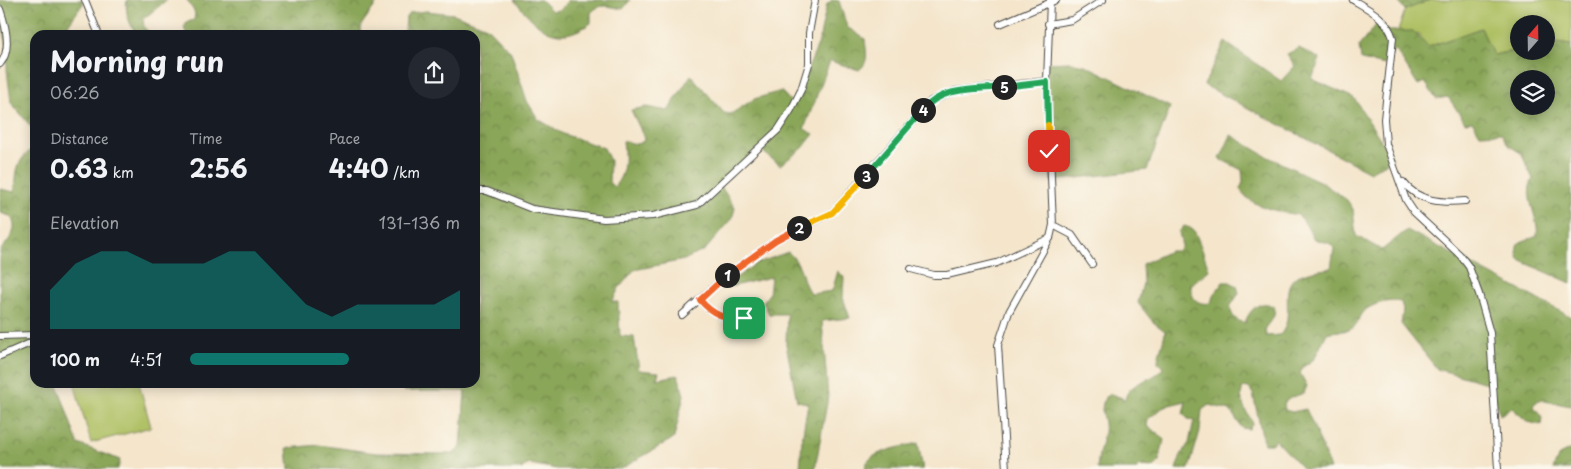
<!DOCTYPE html>
<html lang="en">
<head>
<meta charset="utf-8">
<style>
	body { margin:0; font-family:"Playpen Sans",sans-serif; background:#242831; color:#f1f3f6; height:100vh; display:flex; flex-direction:column; font-size:19px; white-space:nowrap }
	* { box-sizing:border-box; margin:0 }
	p { font-size:16px; color:#9ea1a6 }
	.icon { flex:none; width:28px; height:28px; fill:none; stroke:currentColor; stroke-width:2; stroke-linecap:round; stroke-linejoin:round }
	.map { position:relative; flex:1; overflow:hidden }
	.drawer { position:absolute; left:30px; top:30px; width:450px; height:358px; display:flex; flex-direction:column; background:#171b24; border-radius:15px; box-shadow:0 2px 12px #0003 }
	.drawer>* { flex:none }
	.needle { width:32px; rotate:20deg }
	.buttons { position:absolute; left:1510px; top:15px; display:grid; gap:10px }
	.buttons a { display:grid; place-items:center; width:45px; height:45px; border-radius:50%; background:#171b24; box-shadow:0 2px 12px #0003; font-size:25px }
	.pin { position:absolute; display:grid; place-items:center; width:42px; height:42px; color:#fff; margin:-21px; border-radius:10px; box-shadow:0 2px 8px #0006 }
	.km { position:absolute; width:25px; height:25px; margin:-12px; border-radius:50%; background:#222; color:#fff; font-size:14px; line-height:25px; text-align:center }
	.round { display:grid; place-items:center; flex:none; width:52px; height:52px; border-radius:26px; background:#242831 }
	.head { display:flex; align-items:center; justify-content:space-between; height:85px; padding:0 20px }
	h1 { font-size:28px; font-weight:700; line-height:38px }
	.figures { display:grid; grid-template-columns:repeat(3,1fr); gap:8px; height:85px; padding:5px 20px }
	.figures div { display:grid; align-content:center }
	.figures b { font-size:25px; font-weight:700 }
	.figures small { font-size:14px; font-weight:400 }
	.figures p { font-size:14px }
	.chart { height:140px; padding:10px 20px }
	.chart p { display:flex; justify-content:space-between }
	.chart svg { width:100%; height:90px; margin-top:5px; fill:#0f766e; opacity:.7 }
	ul { padding:0 20px; list-style:none; font-size:16px }
	li { display:grid; grid-template-columns:80px 60px 1fr; align-items:center; height:38px }
	li i { height:12px; border-radius:6px; background:#0f766e }
	.map>svg:first-child { display:block }
	.grass { fill:#adbf62; stroke:#6c7546 }
	.forest { fill:url(#forest-crowns); stroke:#5a6842; fill-rule:evenodd }
	.lines { fill:none; stroke-linecap:round; stroke-linejoin:round }
	.minor-casing { stroke:#494743; stroke-width:8 }
	.minor { stroke:#fff; stroke-width:6 }
	.split-1-casing { stroke:#fff; stroke-width:10 }
	.split-2-casing { stroke:#fff; stroke-width:10 }
	.split-3-casing { stroke:#fff; stroke-width:10 }
	.split-4-casing { stroke:#fff; stroke-width:10 }
	.split-5-casing { stroke:#fff; stroke-width:10 }
	.split-6-casing { stroke:#fff; stroke-width:10 }
	.split-7-casing { stroke:#fff; stroke-width:10 }
	.split-1 { stroke:#f0652b; stroke-width:6 }
	.split-2 { stroke:#f0652b; stroke-width:6 }
	.split-3 { stroke:#f5b400; stroke-width:6 }
	.split-4 { stroke:#22a559; stroke-width:6 }
	.split-5 { stroke:#22a559; stroke-width:6 }
	.split-6 { stroke:#22a559; stroke-width:6 }
	.split-7 { stroke:#f5b400; stroke-width:6 }
</style>
</head>
<body>
<div class="map">
<svg width="1571" height="469" viewBox="0 0 1571 469">
	<defs>
		<pattern id="forest-crowns" width="20" height="18" patternUnits="userSpaceOnUse" patternTransform="scale(1.25)"><rect width="20" height="18" fill="#8aa658"/><path d="M2 6a3 3 0 1 1 6 0M12 15a3 3 0 1 1 6 0" fill="none" stroke="#718749"/></pattern>
	</defs>
	<rect width="100%" height="100%" fill="#fbf7ec"/>
	<filter id="ink" filterUnits="userSpaceOnUse"><feTurbulence type="fractalNoise" baseFrequency=".02" numOctaves="2"/><feDisplacementMap in="SourceGraphic" scale="10" xChannelSelector="R" yChannelSelector="G"/><feConvolveMatrix kernelMatrix="1 2 1 2 8 2 1 2 1" color-interpolation-filters="sRGB"/></filter>
	<filter id="wash" filterUnits="userSpaceOnUse"><feTurbulence type="fractalNoise" baseFrequency=".0096" numOctaves="4" result="noise"/><feDisplacementMap in="SourceGraphic" scale="20" xChannelSelector="R" yChannelSelector="G"/><feGaussianBlur stdDeviation="1.12" result="paint"/><feColorMatrix in="noise" values="0 0 0 0 0 0 0 0 0 0 0 0 0 0 0 0 0 1.4 0 .05"/><feComposite in="paint" operator="in"/></filter>
	<g filter="url(#wash)">
		<rect width="100%" height="100%" fill="#f4e5cb"/>
		<g class="grass">
			<path d="M1430 0H1571V45L1546 42V24H1519V50L1493 55 1481 28 1428 47 1419 35 1398 31 1405 10Z"/>
			<path d="M74 383H139L151 427 91 443Z"/>
		</g>
		<g class="forest">
			<path d="M0 0H82L83 4 68 25 72 35H35V132L11 102 7 70V45L0 18Z"/>
			<path d="M127 0H167L143 19 144 27 151 35H138C130 27 124 11 127 0Z"/>
			<path d="M187 0H379L362 24 360 35H187L184 28 187 22 194 20 195 13Z"/>
			<path d="M514 0H541L552 11 559 10 569 0H630L623 9C610 7 600 2 591 13V23C555 48 538 27 514 0Z"/>
			<path d="M832 0 839 1 847 27 865 39C866 51 870 62 859 70L830 61 804 129 814 134 803 148 780 165 759 149 720 185 735 208 732 219 705 250 684 260 634 270 619 288 612 302H618L620 336 634 337 639 370 659 372 657 379 678 375 684 395 674 438 621 469H557L530 464 523 467 522 469H289L287 448 319 445 376 453 453 454 461 447 465 391H404L405 383 475 382V35H407L405 31 406 17 411 13 426 11 454 14 487 27 511 52 527 101 538 119 563 134 604 148 610 161 609 182 614 187C626 173 625 159 623 141L637 144 644 141 643 135 631 110 646 107 668 111 691 75 724 113 731 114 754 99 781 91 793 104 818 45 827 4Z"/>
			<path d="M1397 0H1430L1405 10Z"/>
			<path d="M1377 24 1388 31H1413L1428 47 1481 28 1493 55 1519 50 1546 51 1548 42 1571 45V283L1519 260C1512 238 1523 243 1537 236 1540 217 1522 197 1533 179L1521 153 1508 145 1501 133 1480 134 1472 121 1465 122 1448 97 1436 99 1425 82 1418 85 1395 49 1385 65 1361 60 1359 46ZM1519 79H1546V106H1519Z"/>
			<path d="M1225 42 1281 81 1295 66 1287 54 1299 48 1320 59 1312 79 1354 98 1393 159 1370 172 1204 85Z"/>
			<path d="M1069 62 1085 65 1170 107 1147 170 1051 181 1047 63Z"/>
			<path d="M1231 135 1266 156 1321 182 1347 200 1353 209 1356 236 1382 250 1407 230 1571 317V406L1539 400 1533 405 1542 417 1541 425 1528 422 1512 408 1500 415 1490 384 1437 369 1401 324 1403 310 1401 302C1390 299 1369 304 1361 314 1358 318 1358 324 1354 327 1347 333 1335 330 1327 333L1314 359 1303 367 1300 373 1307 386 1304 393 1290 398 1284 403 1285 410 1292 412 1306 409C1315 429 1323 448 1330 469H1303L1276 440 1271 444H1264L1253 394 1249 388 1243 387C1238 400 1246 411 1253 423L1249 429 1242 428 1230 410 1209 405 1202 410 1200 431 1189 469H1176L1181 455 1189 443 1194 420 1188 419 1183 414 1186 401 1165 406 1148 419 1147 426 1159 434 1164 440 1159 461 1154 467 1139 466 1137 469H1097C1098 456 1101 445 1104 433 1106 417 1098 415 1105 397L1111 394 1125 399C1130 380 1153 382 1163 368L1158 362C1158 353 1164 342 1165 331L1153 322 1138 303 1143 283 1142 264 1170 251H1177L1182 246 1179 232 1184 226C1188 227 1191 228 1194 231 1197 234 1208 266 1209 270L1191 285C1191 300 1198 305 1211 303L1213 296 1223 282H1230L1237 286 1239 293 1230 307C1232 317 1235 320 1245 323 1249 309 1263 297 1275 308L1274 316 1265 328 1266 336 1280 335C1297 317 1276 284 1300 275 1309 271 1321 270 1331 268L1334 248 1329 243 1314 239 1303 220 1298 215C1278 211 1251 208 1240 189L1243 182 1242 170 1220 159Z"/>
			<path d="M35 147V382L57 383 78 444 120 460 118 469H0V251C9 240 20 229 10 216L0 213V189L15 192C17 168 15 162 35 147Z"/>
			<path d="M788 252C806 268 799 279 811 294L832 291 838 271 844 277 843 298 850 318 822 321 828 397 815 469H800L802 439 808 403 797 401 786 344 787 314H769L763 302 769 294 771 277 721 289 755 264Z"/>
			<path d="M918 443 923 469H865C865 451 904 447 918 443Z"/>
			<path d="M1571 449V469H1553L1559 455Z"/>
		</g>
	</g>
	<g filter="url(#ink)">
		<g class="lines">
			<defs>
				<g id="minor">
					<path d="M85 0 99 35"/>
					<path d="M1353 0C1370 10 1387 18 1393 38L1384 119 1386 144 1406 200 1414 212 1460 255 1469 267 1479 294 1490 333 1498 469"/>
					<path d="M0 9C6 26 12 50 0 64"/>
					<path d="M1000 24 1056 0"/>
					<path d="M1048 24 1072 20 1103 0"/>
					<path d="M1403 182C1418 202 1442 203 1465 201"/>
					<path d="M475 191H487L532 209 604 219 653 216 697 205 778 130 791 110 801 90 809 64V33L815 0"/>
					<path d="M1053 225 1072 235 1092 264"/>
					<path d="M911 269 934 275H947L997 263 1050 238"/>
					<path d="M700 300C713 315 724 319 744 318"/>
					<path d="M682 315 726 276 776 240 832 213 931 101 955 91 1047 81"/>
					<path d="M0 336 35 335"/>
					<path d="M0 356 35 341"/>
					<path d="M1006 469 998 345 1009 312 1050 238 1053 225 1047 81 1050 0"/>
				</g>
			</defs>
			<use href="#minor" class="minor-casing"/>
			<use href="#minor" class="minor"/>
		</g>
	</g>
	<g class="lines" filter="url(#ink)">
		<defs>
			<path id="split-1" d="M727 275 700 300C713 315 724 319 744 318"/>
			<path id="split-2" d="M727 275 776 240 799 228"/>
			<path id="split-3" d="M799 228 832 213 866 176"/>
			<path id="split-4" d="M866 176 923 110"/>
			<path id="split-5" d="M923 110C943 86 975 90 1004 87"/>
			<path id="split-6" d="M1004 87 1047 82 1048 125"/>
			<path id="split-7" d="M1048 125 1049 151"/>
		</defs>
		<use href="#split-1" class="split-1-casing"/>
		<use href="#split-2" class="split-2-casing"/>
		<use href="#split-3" class="split-3-casing"/>
		<use href="#split-4" class="split-4-casing"/>
		<use href="#split-5" class="split-5-casing"/>
		<use href="#split-6" class="split-6-casing"/>
		<use href="#split-7" class="split-7-casing"/>
		<use href="#split-1" class="split-1"/>
		<use href="#split-2" class="split-2"/>
		<use href="#split-3" class="split-3"/>
		<use href="#split-4" class="split-4"/>
		<use href="#split-5" class="split-5"/>
		<use href="#split-6" class="split-6"/>
		<use href="#split-7" class="split-7"/>
	</g>
</svg>
<div class="buttons">
<a><svg class="needle" viewBox="-14 -14 28 28"><path d="M0-13l5 13h-10z" fill="#e53935"/><path d="M0 13l5-13h-10z" fill="#9ea1a6"/></svg></a>
<a><svg class="icon" aria-label="layers" viewBox="0 0 24 24"><path d="M12 4l9 5-9 5-9-5zM3 14l9 5 9-5"/></svg></a>
</div>
<div class="pin" style="left:744px;top:318px;background:#1e9e55"><svg class="icon" aria-label="arrive" viewBox="0 0 24 24"><path d="M6 21V4h12l-3 4 3 4H6"/></svg></div>
<div class="pin" style="left:1049px;top:151px;background:#d93025"><svg class="icon" aria-label="check" viewBox="0 0 24 24"><path d="M5 12l5 5 9-10"/></svg></div>
<b class="km" style="left:727px;top:275px">1</b>
<b class="km" style="left:799px;top:228px">2</b>
<b class="km" style="left:866px;top:176px">3</b>
<b class="km" style="left:923px;top:110px">4</b>
<b class="km" style="left:1004px;top:87px">5</b>
<section class="drawer">
<div class="head"><div><h1>Morning run</h1><p>06:26</p></div><a class="round"><svg class="icon" aria-label="share" viewBox="0 0 24 24"><path d="M12 15V3M7 8l5-5 5 5M5 13v7h14v-7"/></svg></a></div>
<div class="figures">
<div><p>Distance</p><b>0.63<small> km</small></b></div>
<div><p>Time</p><b>2:56</b></div>
<div><p>Pace</p><b>4:40<small> /km</small></b></div>
</div>
<div class="chart"><p><span>Elevation</span>131–136 m</p>
<svg viewBox="0 0 160 44" preserveAspectRatio="none"><path d="M0 44V25L10 12L20 6L30 6L40 12L50 12L60 12L70 6L80 6L90 19L100 32L110 38L120 32L130 32L140 32L150 32L160 25V44z"/></svg>
</div>
<ul>
<li><b>100 m</b>4:51<i style="width:59%"></i></li>
</ul>
</section>
</div>
</body>
</html>
